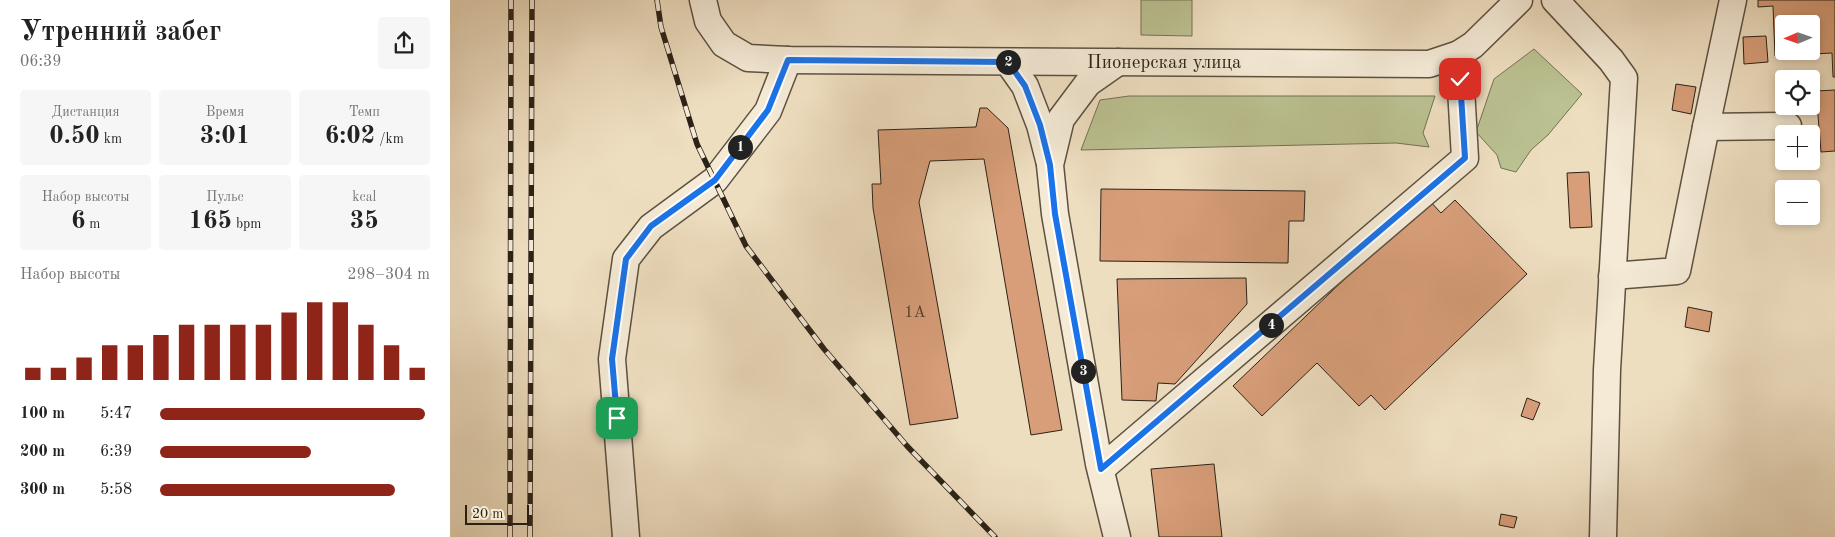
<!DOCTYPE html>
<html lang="ru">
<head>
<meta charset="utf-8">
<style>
	body { margin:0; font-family:"Old Standard TT",serif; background:#f6f6f6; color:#222; height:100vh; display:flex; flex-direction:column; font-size:19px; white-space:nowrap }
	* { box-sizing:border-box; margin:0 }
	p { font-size:16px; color:#767676 }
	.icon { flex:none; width:28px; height:28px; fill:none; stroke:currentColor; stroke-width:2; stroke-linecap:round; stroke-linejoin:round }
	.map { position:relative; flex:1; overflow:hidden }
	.sheet { display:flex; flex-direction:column; background:#fff; width:450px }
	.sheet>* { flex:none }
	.needle { width:32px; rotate:268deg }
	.controls { position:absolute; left:1325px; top:15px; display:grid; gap:10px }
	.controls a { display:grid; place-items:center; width:45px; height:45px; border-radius:5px; background:#fff; box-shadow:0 2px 8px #0003; font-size:25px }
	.scale { position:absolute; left:15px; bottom:12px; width:64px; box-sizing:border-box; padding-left:5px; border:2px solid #2b2217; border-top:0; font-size:14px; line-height:18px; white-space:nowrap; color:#2b2217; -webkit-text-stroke:4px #f4ead6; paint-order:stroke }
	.pin { position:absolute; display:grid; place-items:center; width:42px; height:42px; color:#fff; margin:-21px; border-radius:10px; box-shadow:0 2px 8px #0006 }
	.km { position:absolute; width:25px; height:25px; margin:-12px; border-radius:50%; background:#222; color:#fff; font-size:14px; line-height:25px; text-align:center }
	.round { display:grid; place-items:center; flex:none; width:52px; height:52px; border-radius:5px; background:#f6f6f6 }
	.summary { display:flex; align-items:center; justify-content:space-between; height:85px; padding:0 20px }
	h1 { font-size:28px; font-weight:700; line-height:38px }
	.metrics { display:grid; grid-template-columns:repeat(3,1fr); gap:8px; height:85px; padding:5px 20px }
	.metrics div { display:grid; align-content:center; border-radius:5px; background:#f6f6f6; text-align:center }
	.metrics b { font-size:25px; font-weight:700 }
	.metrics small { font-size:14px; font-weight:400 }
	.metrics p { font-size:14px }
	.chart { height:140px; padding:10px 20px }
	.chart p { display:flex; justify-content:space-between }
	.chart svg { width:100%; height:90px; margin-top:5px; stroke:#8f2418; stroke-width:6 }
	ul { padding:0 20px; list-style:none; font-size:16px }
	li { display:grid; grid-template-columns:80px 60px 1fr; align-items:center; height:38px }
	li i { height:12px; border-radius:6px; background:#8f2418 }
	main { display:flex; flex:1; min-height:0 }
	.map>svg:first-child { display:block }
	.green { fill:#bbc191; stroke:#737254 }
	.building { fill:#d79e79; stroke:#2b2217; fill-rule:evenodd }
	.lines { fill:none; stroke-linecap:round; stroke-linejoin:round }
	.minor-casing { stroke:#5c5141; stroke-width:29 }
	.minor { stroke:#f4ead6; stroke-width:26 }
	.rail-casing { stroke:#2b2217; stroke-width:5.5 }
	.rail { stroke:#f4ead6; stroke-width:4; stroke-dasharray:11; stroke-linecap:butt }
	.route-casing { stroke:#fff; stroke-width:10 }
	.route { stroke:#1a73e8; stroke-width:6 }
	.labels { text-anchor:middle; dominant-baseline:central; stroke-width:4.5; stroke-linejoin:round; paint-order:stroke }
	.number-label { font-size:16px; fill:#564130 }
	.street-label { font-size:19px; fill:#2b2217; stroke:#f4ead6 }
</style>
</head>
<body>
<main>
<section class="sheet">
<div class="summary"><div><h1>Утренний забег</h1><p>06:39</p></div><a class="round"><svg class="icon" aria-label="share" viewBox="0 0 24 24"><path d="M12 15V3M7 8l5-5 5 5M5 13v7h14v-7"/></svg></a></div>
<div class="metrics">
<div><p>Дистанция</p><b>0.50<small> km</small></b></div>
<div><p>Время</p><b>3:01</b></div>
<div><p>Темп</p><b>6:02<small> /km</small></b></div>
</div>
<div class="metrics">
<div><p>Набор высоты</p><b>6<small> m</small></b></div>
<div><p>Пульс</p><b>165<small> bpm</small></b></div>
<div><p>kcal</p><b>35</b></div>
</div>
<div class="chart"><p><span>Набор высоты</span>298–304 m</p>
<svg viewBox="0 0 160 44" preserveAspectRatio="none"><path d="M5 44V38M15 44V38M25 44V33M35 44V27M45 44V27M55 44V22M65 44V17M75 44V17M85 44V17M95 44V17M105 44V11M115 44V6M125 44V6M135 44V17M145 44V27M155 44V38"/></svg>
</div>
<ul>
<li><b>100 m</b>5:47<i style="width:98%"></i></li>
<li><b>200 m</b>6:39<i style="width:56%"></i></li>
<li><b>300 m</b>5:58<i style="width:87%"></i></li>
</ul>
</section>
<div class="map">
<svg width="1385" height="537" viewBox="0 0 1385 537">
	<rect width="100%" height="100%" fill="#eedec0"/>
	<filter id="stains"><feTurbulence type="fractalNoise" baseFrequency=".004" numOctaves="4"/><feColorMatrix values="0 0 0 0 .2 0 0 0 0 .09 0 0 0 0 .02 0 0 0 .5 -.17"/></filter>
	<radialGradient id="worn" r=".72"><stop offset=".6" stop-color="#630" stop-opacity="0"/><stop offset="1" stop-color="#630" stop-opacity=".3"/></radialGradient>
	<g class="green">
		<path d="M691 0H742V36L691 35Z"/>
		<path d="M1084 49 1132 94 1098 135 1081 150 1066 172 1051 168 1047 155 1026 132 1044 79Z"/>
		<path d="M679 96H985L973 133 979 147 946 143 631 150 650 100Z"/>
	</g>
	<g class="building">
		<path d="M1308 0H1385V77H1383L1382 53 1325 56 1323 6 1308 7ZM1334 24H1361V51H1334Z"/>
		<path d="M1316 36 1318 62 1294 64 1293 37Z"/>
		<path d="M1226 84 1246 87 1241 114 1222 110Z"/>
		<path d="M1385 90V151L1371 152 1366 91Z"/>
		<path d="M530 108H537L558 128 612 430 581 435 534 159 480 161 469 202 508 418 460 425 423 208 422 184H431L428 130 526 127Z"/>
		<path d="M1139 172 1142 227 1120 228 1117 173Z"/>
		<path d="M651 189 855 191 854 221H839L838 263 650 261Z"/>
		<path d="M978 199 991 213 1005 200 1077 274 935 410 921 395 909 406 867 363 812 416 783 386Z"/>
		<path d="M796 278 797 304 725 384 708 383 706 401 672 400 667 279Z"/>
		<path d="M1238 307 1262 312 1259 332 1235 327Z"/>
		<path d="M1077 398 1090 403 1083 420 1071 416Z"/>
		<path d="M764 464 772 537H709L701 469Z"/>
		<path d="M1051 514 1067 517 1064 528 1049 525Z"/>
	</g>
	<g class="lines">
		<defs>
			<g id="minor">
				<path d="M253 0 258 21 274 44 298 58 338 60 979 64 1009 54 1023 45 1069 0"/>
				<path d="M1105 0 1161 60 1174 78 1157 370 1153 537"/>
				<path d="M558 62 575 86 590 125 599 160"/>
				<path d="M1256 127 1338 126"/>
				<path d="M1162 276 1227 271 1256 127 1283 0"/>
				<path d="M651 469 1015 158 1009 54"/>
				<path d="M176 537 162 359 176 259 201 227 265 180 318 111 338 60"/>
				<path d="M667 537 649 464 605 214 600 165 611 119 638 83 668 62"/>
			</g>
		</defs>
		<use href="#minor" class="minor-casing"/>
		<use href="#minor" class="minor"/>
		<defs>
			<g id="rail">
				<path d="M207 0 211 27 247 144 296 246 374 349 457 446 545 537"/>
				<path d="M60 537 61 0"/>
				<path d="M80 537 82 0"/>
			</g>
		</defs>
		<use href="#rail" class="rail-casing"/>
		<use href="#rail" class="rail"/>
	</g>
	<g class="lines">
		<defs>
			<path id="route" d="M167 418 162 359 176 259 201 226 265 180 318 110 338 60 558 62 575 86 590 125 600 165 605 214 651 469 1015 158 1010 79"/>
		</defs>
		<use href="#route" class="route-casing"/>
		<use href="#route" class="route"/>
	</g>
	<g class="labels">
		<g class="number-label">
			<text x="465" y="313">1А</text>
		</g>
		<g class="street-label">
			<text x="714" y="63">Пионерская улица</text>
		</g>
	</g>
	<rect width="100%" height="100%" filter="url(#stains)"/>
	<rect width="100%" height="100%" fill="url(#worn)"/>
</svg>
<div class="controls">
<a><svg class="needle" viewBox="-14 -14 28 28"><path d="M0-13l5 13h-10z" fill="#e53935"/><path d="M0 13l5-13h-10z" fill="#767676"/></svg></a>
<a><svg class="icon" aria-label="locate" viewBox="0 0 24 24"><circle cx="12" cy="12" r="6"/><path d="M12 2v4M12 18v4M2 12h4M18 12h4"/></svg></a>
<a>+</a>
<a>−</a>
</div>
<div class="scale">20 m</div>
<div class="pin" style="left:167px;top:418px;background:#1e9e55"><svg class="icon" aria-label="arrive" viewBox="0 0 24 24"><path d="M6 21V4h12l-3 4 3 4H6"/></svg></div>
<div class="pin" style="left:1010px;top:79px;background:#d93025"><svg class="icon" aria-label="check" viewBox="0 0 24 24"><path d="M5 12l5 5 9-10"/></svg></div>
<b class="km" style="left:290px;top:147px">1</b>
<b class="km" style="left:558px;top:62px">2</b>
<b class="km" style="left:633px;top:371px">3</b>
<b class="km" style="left:821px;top:325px">4</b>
</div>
</main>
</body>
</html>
